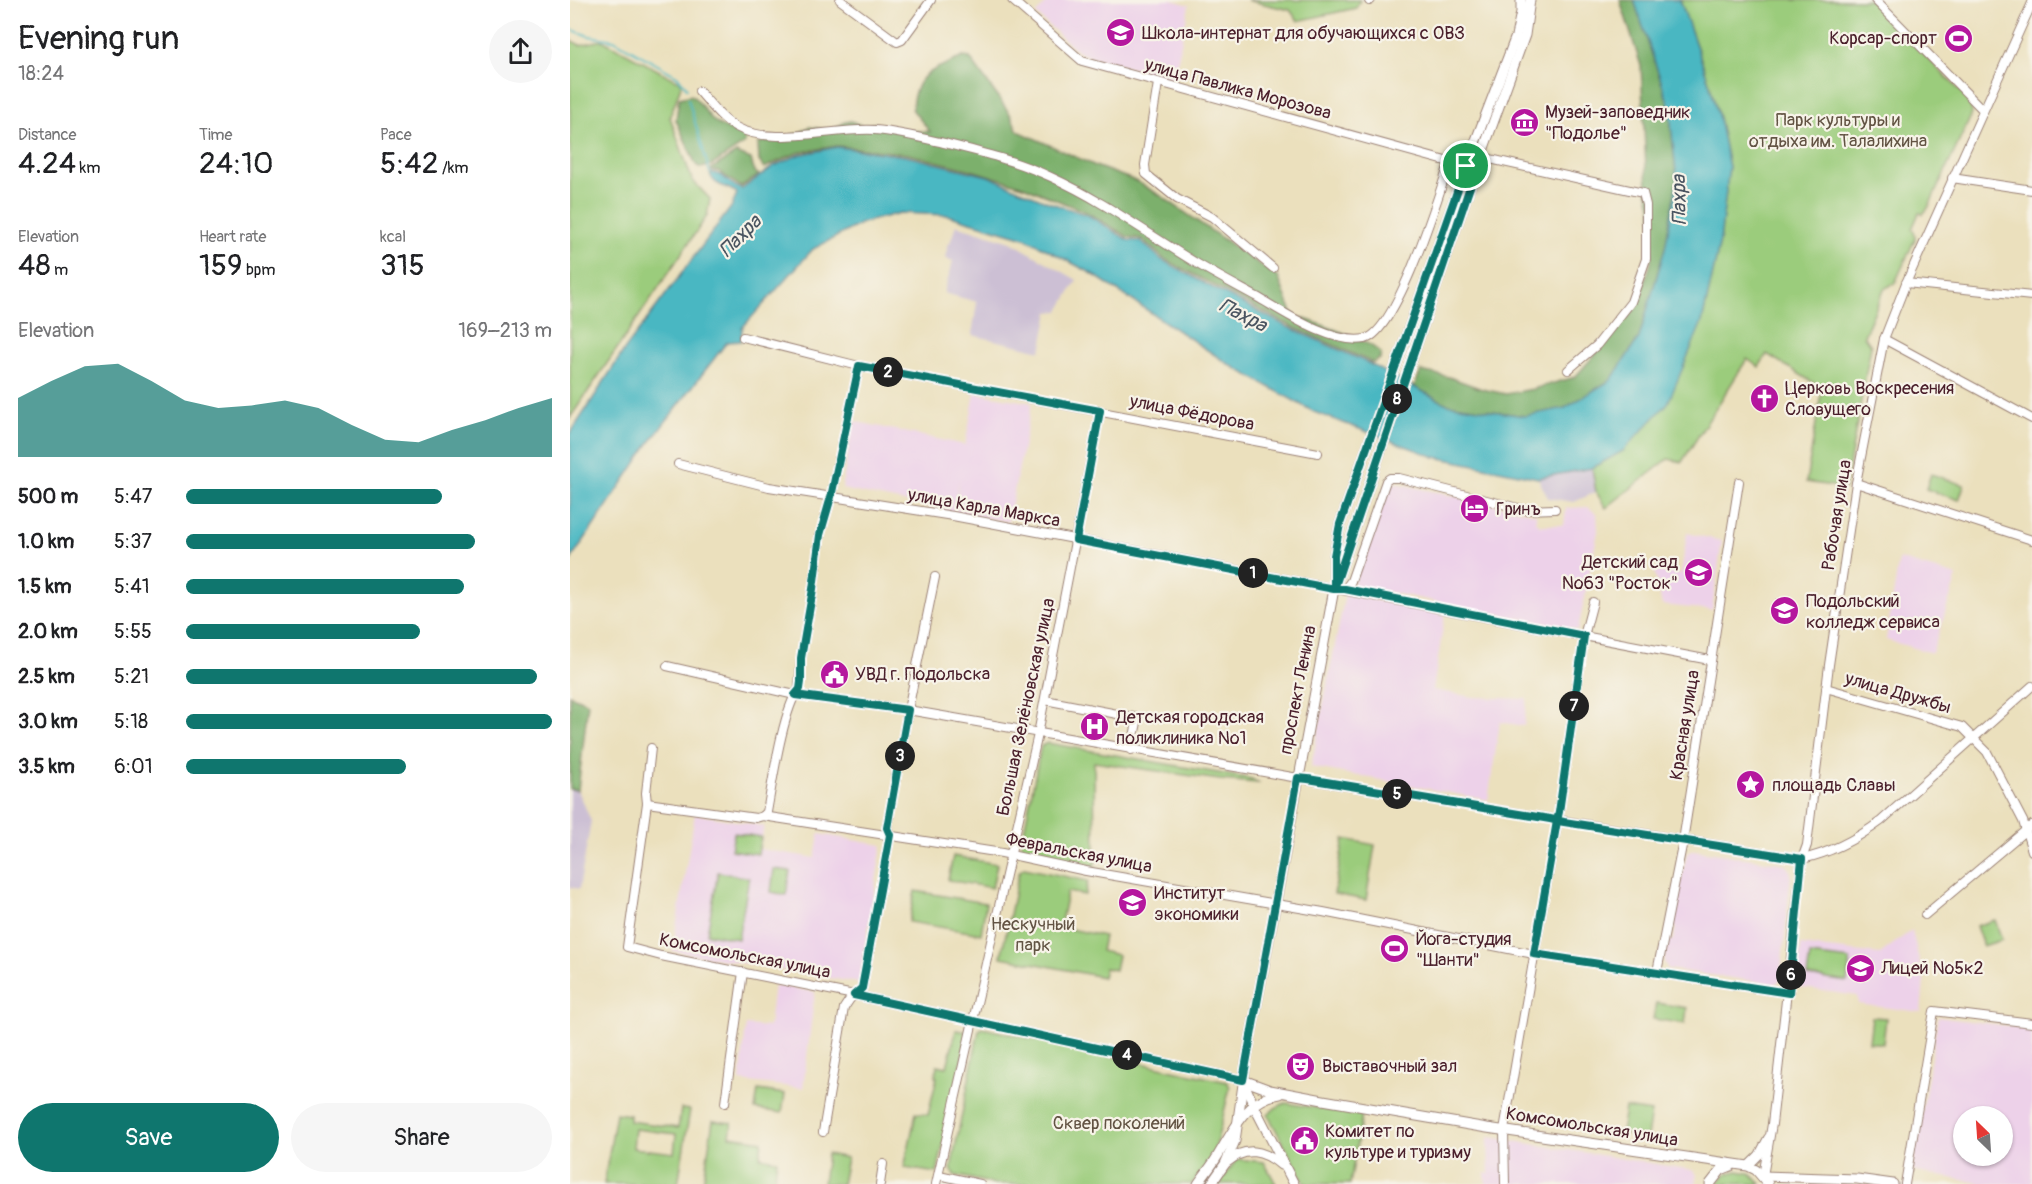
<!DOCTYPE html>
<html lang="en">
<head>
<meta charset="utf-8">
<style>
	body { margin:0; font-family:Pangolin,sans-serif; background:#f6f6f6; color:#202124; height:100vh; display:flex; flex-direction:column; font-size:22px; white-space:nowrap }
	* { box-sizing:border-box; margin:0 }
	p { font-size:20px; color:#757577 }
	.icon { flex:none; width:33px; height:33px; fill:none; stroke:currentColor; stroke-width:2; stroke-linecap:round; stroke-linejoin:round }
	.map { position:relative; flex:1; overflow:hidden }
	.drawer { display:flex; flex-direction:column; background:#fff; width:570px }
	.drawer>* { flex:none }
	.needle { width:39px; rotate:335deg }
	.controls { position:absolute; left:1383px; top:1106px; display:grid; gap:12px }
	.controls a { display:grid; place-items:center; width:60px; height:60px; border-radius:50%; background:#fff; box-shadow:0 2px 4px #0004; font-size:30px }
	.pin { position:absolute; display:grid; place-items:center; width:51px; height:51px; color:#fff; margin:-26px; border:3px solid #fff; border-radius:50%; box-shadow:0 2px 6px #0007 }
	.km { position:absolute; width:30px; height:30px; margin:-15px; border-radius:50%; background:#222; color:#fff; font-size:16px; line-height:30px; text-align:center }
	.round { display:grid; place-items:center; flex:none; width:63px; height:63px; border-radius:32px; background:#f6f6f6 }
	.headline { display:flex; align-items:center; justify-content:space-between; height:102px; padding:0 18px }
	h1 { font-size:33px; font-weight:600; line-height:45px }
	.figures { display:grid; grid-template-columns:repeat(3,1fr); gap:9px; height:102px; padding:6px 18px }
	.figures div { display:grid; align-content:center }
	.figures b { font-size:30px; font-weight:600 }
	.figures small { font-size:16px; font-weight:400 }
	.figures p { font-size:16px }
	.chart { height:168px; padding:12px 18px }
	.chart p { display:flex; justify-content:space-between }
	.chart svg { width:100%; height:108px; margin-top:6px; fill:#0f766e; opacity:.7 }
	.button { display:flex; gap:12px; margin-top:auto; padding:12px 18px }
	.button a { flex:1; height:69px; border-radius:36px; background:#0f766e; color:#fff; font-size:24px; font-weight:600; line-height:69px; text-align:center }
	.button a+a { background:#f6f6f6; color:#202124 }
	ul { padding:0 18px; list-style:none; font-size:20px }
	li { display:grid; grid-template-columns:96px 72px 1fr; align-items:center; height:45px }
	li i { height:15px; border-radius:8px; background:#0f766e }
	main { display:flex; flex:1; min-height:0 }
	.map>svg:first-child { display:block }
	.built { fill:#edd1e9; fill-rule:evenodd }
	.industrial { fill:#ccbfd4 }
	.green { fill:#9bcc7c; stroke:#727654; stroke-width:1.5; fill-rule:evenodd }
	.forest { fill:#7cb06c; stroke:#63684c; stroke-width:1.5 }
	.water { fill:#49b7c2; stroke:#4a6b76; stroke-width:1.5 }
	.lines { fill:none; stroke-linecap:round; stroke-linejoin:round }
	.stream { stroke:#49b7c2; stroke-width:2 }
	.minor-casing { stroke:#9a8074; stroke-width:10 }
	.major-casing { stroke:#9a8074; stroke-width:11 }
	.minor { stroke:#fff; stroke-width:8 }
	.major { stroke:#fff; stroke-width:9 }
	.route-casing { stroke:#fff; stroke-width:12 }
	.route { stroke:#0f766e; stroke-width:8 }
	.labels { text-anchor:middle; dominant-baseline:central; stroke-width:4.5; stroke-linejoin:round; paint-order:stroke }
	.poi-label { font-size:18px; fill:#4a1f2b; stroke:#f7f3e8; text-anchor:start }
	.street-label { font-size:18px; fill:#4a1f2b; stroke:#f7f3e8 }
	.park-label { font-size:18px; fill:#625343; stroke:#f7f3e8 }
	.water-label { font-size:20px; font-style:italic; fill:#4a5460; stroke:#f7f3e8 }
</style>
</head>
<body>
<main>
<section class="drawer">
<div class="headline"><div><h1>Evening run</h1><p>18:24</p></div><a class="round"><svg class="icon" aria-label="share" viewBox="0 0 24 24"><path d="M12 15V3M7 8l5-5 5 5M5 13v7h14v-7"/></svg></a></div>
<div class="figures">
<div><p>Distance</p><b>4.24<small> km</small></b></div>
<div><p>Time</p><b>24:10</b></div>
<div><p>Pace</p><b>5:42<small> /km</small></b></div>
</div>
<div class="figures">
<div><p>Elevation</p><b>48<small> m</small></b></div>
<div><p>Heart rate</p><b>159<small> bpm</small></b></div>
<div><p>kcal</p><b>315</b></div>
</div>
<div class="chart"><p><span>Elevation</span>169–213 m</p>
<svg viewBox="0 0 160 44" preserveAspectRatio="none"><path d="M0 44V20L10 13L20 7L30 6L40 13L50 21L60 24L70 23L80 21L90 24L100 31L110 37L120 38L130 33L140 29L150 24L160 20V44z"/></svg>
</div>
<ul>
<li><b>500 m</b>5:47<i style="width:70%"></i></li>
<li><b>1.0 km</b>5:37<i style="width:79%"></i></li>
<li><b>1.5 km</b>5:41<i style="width:76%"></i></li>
<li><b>2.0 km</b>5:55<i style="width:64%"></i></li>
<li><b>2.5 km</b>5:21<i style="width:96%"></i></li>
<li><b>3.0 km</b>5:18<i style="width:100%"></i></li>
<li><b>3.5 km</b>6:01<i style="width:60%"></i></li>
</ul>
<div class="button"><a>Save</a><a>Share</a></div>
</section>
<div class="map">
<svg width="1462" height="1184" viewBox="0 0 1462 1184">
	<rect width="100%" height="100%" fill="#f7f3e8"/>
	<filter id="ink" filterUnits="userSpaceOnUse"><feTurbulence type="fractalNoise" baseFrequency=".0167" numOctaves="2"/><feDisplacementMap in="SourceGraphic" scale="12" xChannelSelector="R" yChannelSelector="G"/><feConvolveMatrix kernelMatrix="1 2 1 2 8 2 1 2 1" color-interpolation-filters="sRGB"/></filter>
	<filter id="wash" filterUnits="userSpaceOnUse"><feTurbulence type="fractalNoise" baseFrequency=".008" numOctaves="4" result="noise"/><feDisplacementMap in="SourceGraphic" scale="24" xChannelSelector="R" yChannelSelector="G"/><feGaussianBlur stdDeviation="1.35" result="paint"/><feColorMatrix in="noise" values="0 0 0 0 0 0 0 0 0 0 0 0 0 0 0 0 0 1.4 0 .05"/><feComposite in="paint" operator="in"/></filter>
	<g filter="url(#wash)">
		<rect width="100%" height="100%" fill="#ebe0bd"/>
		<g class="built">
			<path d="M479 0H602L619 5 604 79 525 59 510 53 466 14Z"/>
			<path d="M405 393 462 403 438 522 385 512 389 479 383 512 272 489 283 421 395 445Z"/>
			<path d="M820 482 966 514V521L970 525H994L996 508 1018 507 1027 514 1028 531 1008 630 783 585Z"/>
			<path d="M1117 533 1152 541 1142 610 1092 605 1084 570 1111 574Z"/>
			<path d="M1329 559 1387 576 1362 653 1316 640Z"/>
			<path d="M775 594 875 615 863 690 902 697 957 699 954 726 930 722 918 800 741 767Z"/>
			<path d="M125 814 194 826 190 849 245 858 249 834 312 845 289 983 102 951Z"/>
			<path d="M1123 850 1215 864 1219 868 1221 874 1210 981 1204 984 1098 969 1094 962 1098 940H1103L1106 927 1101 925 1117 853Z"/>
			<path d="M1342 930 1354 981 1351 1012 1288 1004V996L1226 987 1231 945 1310 954Z"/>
			<path d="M204 985 245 992 233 1088 170 1081 176 1025 199 1027Z"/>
			<path d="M1368 1017 1462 1029V1184H1415L1342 1171ZM1394 1116H1432V1155H1394Z"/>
			<path d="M918 1137 1123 1170 1127 1175 1126 1184H916L915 1173H919Z"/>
		</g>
		<g class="industrial">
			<path d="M386 225 441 242 507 280 489 311 479 312 471 351 402 335 407 302 374 293 383 261 375 258 378 245 380 243Z"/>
			<path d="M1022 468 1026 492 1004 502 978 498 968 478Z"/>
			<path d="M0 789 8 790 21 821 9 889 0 887Z"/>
		</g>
		<g class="green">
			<path d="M677 0H790L786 8 728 21 720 10Z"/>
			<path d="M1110 0H1300L1400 101 1402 114 1358 208 1353 214 1349 213 1342 229 1344 231 1345 239 1325 283 1314 289 1294 336 1301 346 1275 488 1236 482 1252 388 1197 354 1189 367 1177 359 1112 462 1098 459 1036 508 1026 492 1022 468 1053 451 1132 322 1150 241 1159 167 1150 122 1139 82Z"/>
			<path d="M0 40 10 45 32 40 112 83 100 117 122 180 140 199 137 216 0 418Z"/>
			<path d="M1361 474 1394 485 1389 500 1356 489Z"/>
			<path d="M477 743 682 779 688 783 650 780 524 762 525 866 454 852 451 846 471 746Z"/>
			<path d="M164 833 191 837 188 854 161 850Z"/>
			<path d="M774 839 805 845 796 900 764 894Z"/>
			<path d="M383 856 427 864 422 888 378 880Z"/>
			<path d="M454 868 518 881 515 895 497 892 490 927 534 936 531 951 548 955 545 970 535 968 533 977 431 957 449 872Z"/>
			<path d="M204 869 220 871 216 895 201 892Z"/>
			<path d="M148 872 179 878 168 939 137 934Z"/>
			<path d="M345 891 416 903 411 934 339 922Z"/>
			<path d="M1425 920 1432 940 1413 946 1406 926Z"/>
			<path d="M1240 955 1280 960 1277 982 1237 976Z"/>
			<path d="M1086 1003 1117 1008 1115 1024 1083 1019Z"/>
			<path d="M1302 1017 1316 1018 1313 1044 1299 1042Z"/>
			<path d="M413 1028 657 1082 660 1087 644 1154 622 1184H425L384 1175 381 1168 409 1030Z"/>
			<path d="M386 1030 398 1032 367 1173 334 1168 346 1113 358 1115 367 1077H365L367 1065 377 1067Z"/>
			<path d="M188 1090 215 1094 212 1113 185 1109Z"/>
			<path d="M715 1103 792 1115 780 1184H735L698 1115 705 1108Z"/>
			<path d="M1055 1108 1081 1112 1077 1137 1051 1133Z"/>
			<path d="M111 1109 120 1110 108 1184H34L46 1113 60 1115V1121L108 1128ZM65 1129 106 1134 104 1153 63 1148Z"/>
			<path d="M143 1121 162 1123 160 1136 192 1141 190 1157 207 1160 204 1184H133Z"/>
			<path d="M257 1154 277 1158 272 1184H253Z"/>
			<path d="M667 1159 694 1162 706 1184H649Z"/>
			<path d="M1167 1171 1180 1173 1191 1184H1146L1156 1174Z"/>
		</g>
		<g class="forest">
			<path d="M1050 0H1064L1099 105 1107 182 1095 248 1069 338 1041 380 995 408 955 416 877 404 844 387 851 371 879 377 912 389 936 394 963 389 1005 377 1066 308 1081 263 1082 210 1077 190 1071 66Z"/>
			<path d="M393 57 400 58 440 114 448 131 528 167 566 181 591 196 708 277 723 315C742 322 801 339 811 354L810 359 803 363 723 327 594 259 572 239 558 237 518 213 453 186 401 170 337 154 267 146 227 153 194 168 189 161 188 144C193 141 196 142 202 141 212 140 230 133 239 127L262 130 275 122 281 121 294 126 304 123 317 129 360 132 342 109C344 72 364 70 393 57Z"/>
			<path d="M121 95C131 102 135 113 144 121 152 129 165 132 176 136L175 143 142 165 131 168 126 165 106 120 109 98Z"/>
			<path d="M166 153 181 159 184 171 189 175 171 187 148 171H142L141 169Z"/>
			<path d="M0 695 18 703 8 790 0 789Z"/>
		</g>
		<path class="water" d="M1064 0H1110L1139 82 1150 122 1159 167 1150 241 1132 322 1098 403 1053 451 1022 468 968 478 865 457 744 412 660 365 521 273 455 238 377 215 330 213 292 223 243 249 172 328 171 341 157 342 80 442 0 561V434L55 349 162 206 167 193C158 186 142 186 140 173 154 172 160 186 172 189L204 166 228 155 267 147 336 156 418 176 478 202 518 215 558 240 571 241 592 260 636 284 718 327 794 361 877 404 954 416 995 408 1041 380 1069 338 1095 248 1107 182 1099 105Z"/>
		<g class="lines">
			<g class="stream">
				<path d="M0 29 19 36 44 40 107 76 117 88"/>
				<path d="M118 99 140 173"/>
			</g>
		</g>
	</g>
	<g filter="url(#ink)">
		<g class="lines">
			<defs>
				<g id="minor">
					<path d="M270 0 327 42 332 40 361 0"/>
					<path d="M442 0 512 61 901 168"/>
					<path d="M1305 0 1413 110"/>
					<path d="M799 1 801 0"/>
					<path d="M588 83 575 165 576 174 607 199 642 217 703 268"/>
					<path d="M129 91C140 103 152 120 166 127 202 147 265 127 305 130 328 132 352 138 374 143 410 152 447 161 481 177 532 200 578 234 626 263 646 275 667 286 687 297 715 313 762 345 795 339 827 332 869 194 880 161"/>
					<path d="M911 157 1073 193 1076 205V259L1061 302 1027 345 998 370"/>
					<path d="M1382 178 1462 190"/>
					<path d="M1336 283 1462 296"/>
					<path d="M173 337 289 366 748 453"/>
					<path d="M1314 339 1462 419"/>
					<path d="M108 464 199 487 383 516 1140 660"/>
					<path d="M1286 483 1462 540"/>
					<path d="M775 589 781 581 816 481 820 478H829L956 510 985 509"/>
					<path d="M97 666 225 695 338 710 728 778 1232 859C1260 853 1288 838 1311 821L1462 686"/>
					<path d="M1256 688 1392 727 1417 752 1453 821 1462 851"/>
					<path d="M475 700 568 718 561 750"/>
					<path d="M81 748 76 793 77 803 57 947 91 956 284 995 673 1080"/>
					<path d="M77 803 186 818 193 816 432 853 516 871 753 912 964 954 1219 993"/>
					<path d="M193 816 197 812C202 785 213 708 229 689L231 658 243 589 250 535 261 497 289 366"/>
					<path d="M1355 915 1462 825"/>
					<path d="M1087 972 1113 841 1169 482"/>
					<path d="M155 1103 173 972"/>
					<path d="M253 1132 274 1008 280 999 292 988 320 835 317 828 338 710 365 577"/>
					<path d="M1178 1166 1189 1155 1198 1138"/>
					<path d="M369 1175 410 1184"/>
					<path d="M1193 1176 1202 1124 1232 859 1237 845 1259 665 1286 483 1314 339 1336 283 1462 3"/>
					<path d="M310 1184 313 1164"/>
					<path d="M366 1184 468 734 530 411"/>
					<path d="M935 1184 934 1130 989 812 1014 636 1023 602"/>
					<path d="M1335 1184 1364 1011 1462 1023"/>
				</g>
				<g id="major">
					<path d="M764 577V556L770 524 896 166 946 36 951 12V0"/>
					<path d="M673 1080 700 1090 753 1100 917 1128 1178 1166 1186 1170 1198 1184"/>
					<path d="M674 1083 684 1106 724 1184"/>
					<path d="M657 1162C676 1146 693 1150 711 1165"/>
					<path d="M1193 1176 1287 1179 1323 1184"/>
					<path d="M628 1184C634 1175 641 1167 647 1157 663 1131 676 1099 710 1094"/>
					<path d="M641 1184 655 1164 665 1141 676 1063 764 589 902 181 955 35 960 0"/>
					<path d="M1140 1184 1151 1170 1161 1166"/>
				</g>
			</defs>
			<use href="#minor" class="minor-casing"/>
			<use href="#major" class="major-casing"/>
			<use href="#minor" class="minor"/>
			<use href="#major" class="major"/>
		</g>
	</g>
	<g class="lines" filter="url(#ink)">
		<defs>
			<path id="route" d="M896 166 770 524 764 556V589L506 540 530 411 289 366 261 497 250 535 243 589 231 658V682L230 689 225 695 338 710 317 828 320 835 292 988 284 995 673 1080 728 778 738 779 980 819 994 822 1232 859 1219 993 964 954 966 943 987 821 989 812 1014 636 775 589H764L906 169 896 166"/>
		</defs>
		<use href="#route" class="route-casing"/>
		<use href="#route" class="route"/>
	</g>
	<defs>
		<symbol id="school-disc" viewBox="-11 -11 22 22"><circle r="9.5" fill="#b5179e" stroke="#f7f3e8"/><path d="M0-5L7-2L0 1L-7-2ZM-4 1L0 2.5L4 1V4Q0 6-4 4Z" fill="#fff"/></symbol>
		<symbol id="stadium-disc" viewBox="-11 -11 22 22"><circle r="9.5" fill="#b5179e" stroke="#f7f3e8"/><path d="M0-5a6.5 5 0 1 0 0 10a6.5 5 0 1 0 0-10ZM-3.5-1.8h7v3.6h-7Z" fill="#fff"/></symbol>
		<symbol id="museum-disc" viewBox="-11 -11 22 22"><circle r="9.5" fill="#b5179e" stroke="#f7f3e8"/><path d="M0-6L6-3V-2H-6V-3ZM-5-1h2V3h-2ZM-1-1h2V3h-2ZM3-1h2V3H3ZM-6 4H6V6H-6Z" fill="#fff"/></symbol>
		<symbol id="church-disc" viewBox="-11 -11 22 22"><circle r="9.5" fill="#b5179e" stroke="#f7f3e8"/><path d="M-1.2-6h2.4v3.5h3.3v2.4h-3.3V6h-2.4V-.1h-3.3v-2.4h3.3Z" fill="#fff"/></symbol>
		<symbol id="hotel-disc" viewBox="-11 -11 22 22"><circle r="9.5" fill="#b5179e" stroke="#f7f3e8"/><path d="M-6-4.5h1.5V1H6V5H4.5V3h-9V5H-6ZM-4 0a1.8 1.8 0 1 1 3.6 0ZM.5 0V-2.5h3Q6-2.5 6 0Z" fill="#fff"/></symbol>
		<symbol id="university-disc" viewBox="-11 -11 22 22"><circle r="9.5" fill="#b5179e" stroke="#f7f3e8"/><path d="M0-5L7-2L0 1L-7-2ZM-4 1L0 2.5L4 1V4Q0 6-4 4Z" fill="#fff"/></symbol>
		<symbol id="civic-disc" viewBox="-11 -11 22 22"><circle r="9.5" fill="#b5179e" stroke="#f7f3e8"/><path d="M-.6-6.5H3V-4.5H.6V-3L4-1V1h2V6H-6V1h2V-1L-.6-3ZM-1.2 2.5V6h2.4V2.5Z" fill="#fff"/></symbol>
		<symbol id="hospital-disc" viewBox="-11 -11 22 22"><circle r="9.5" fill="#b5179e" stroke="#f7f3e8"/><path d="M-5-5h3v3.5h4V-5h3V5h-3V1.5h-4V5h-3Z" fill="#fff"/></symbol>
		<symbol id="sight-disc" viewBox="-11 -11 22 22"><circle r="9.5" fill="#b5179e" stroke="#f7f3e8"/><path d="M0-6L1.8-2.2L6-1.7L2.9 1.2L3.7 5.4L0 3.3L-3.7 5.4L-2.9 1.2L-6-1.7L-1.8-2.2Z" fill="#fff"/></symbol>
		<symbol id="theatre-disc" viewBox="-11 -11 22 22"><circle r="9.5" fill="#b5179e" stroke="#f7f3e8"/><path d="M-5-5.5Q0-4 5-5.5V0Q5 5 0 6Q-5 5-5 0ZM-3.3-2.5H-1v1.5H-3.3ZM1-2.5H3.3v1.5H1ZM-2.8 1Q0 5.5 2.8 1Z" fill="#fff"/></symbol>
	</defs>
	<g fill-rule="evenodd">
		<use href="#school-disc" x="534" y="16" width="33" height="33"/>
		<use href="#stadium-disc" x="1372" y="22" width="33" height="33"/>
		<use href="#museum-disc" x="938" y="106" width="33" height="33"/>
		<use href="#church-disc" x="1178" y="382" width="33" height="33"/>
		<use href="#hotel-disc" x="888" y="492" width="33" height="33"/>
		<use href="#school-disc" x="1112" y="556" width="33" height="33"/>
		<use href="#university-disc" x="1198" y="594" width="33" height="33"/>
		<use href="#civic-disc" x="248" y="658" width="33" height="33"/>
		<use href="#hospital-disc" x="508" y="710" width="33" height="33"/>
		<use href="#sight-disc" x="1164" y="768" width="33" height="33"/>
		<use href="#university-disc" x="546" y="886" width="33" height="33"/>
		<use href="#stadium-disc" x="808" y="932" width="33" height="33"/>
		<use href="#school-disc" x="1274" y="952" width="33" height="33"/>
		<use href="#theatre-disc" x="714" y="1050" width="33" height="33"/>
		<use href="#civic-disc" x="718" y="1124" width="33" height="33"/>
	</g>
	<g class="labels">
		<g class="poi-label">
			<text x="572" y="33">Школа-интернат для обучающихся с ОВЗ</text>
			<text x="1367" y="38" text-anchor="end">Корсар-спорт</text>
			<text x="975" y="112">Музей-заповедник<tspan x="975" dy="21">"Подолье"</tspan></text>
			<text x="1215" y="388">Церковь Воскресения<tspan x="1215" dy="21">Словущего</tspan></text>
			<text x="926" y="509">Гринъ</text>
			<text x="1108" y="562" text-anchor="end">Детский сад<tspan x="1108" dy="21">№63 "Росток"</tspan></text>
			<text x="1236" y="601">Подольский<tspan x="1236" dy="21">колледж сервиса</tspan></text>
			<text x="285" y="674">УВД г. Подольска</text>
			<text x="546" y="717">Детская городская<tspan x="546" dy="21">поликлиника №1</tspan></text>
			<text x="1202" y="785">площадь Славы</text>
			<text x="584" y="893">Институт<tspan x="584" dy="21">экономики</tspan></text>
			<text x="846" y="939">Йога-студия<tspan x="846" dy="21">"Шанти"</tspan></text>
			<text x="1311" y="968">Лицей №5к2</text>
			<text x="752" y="1066">Выставочный зал</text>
			<text x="755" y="1131">Комитет по<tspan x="755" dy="21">культуре и туризму</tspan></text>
		</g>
		<g class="street-label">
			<text transform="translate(668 89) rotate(15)">улица Павлика Морозова</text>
			<text transform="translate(622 413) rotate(11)">улица Фёдорова</text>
			<text transform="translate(414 508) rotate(10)">улица Карла Маркса</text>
			<text transform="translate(1267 515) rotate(-81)">Рабочая улица</text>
			<text transform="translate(728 690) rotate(-79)">проспект Ленина</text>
			<text transform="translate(1328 693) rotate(16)">улица Дружбы</text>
			<text transform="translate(456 707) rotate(-78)">Большая Зелёновская улица</text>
			<text transform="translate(1115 725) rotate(-81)">Красная улица</text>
			<text transform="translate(509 853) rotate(11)">Февральская улица</text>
			<text transform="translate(175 956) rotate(11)">Комсомольская улица</text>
			<text transform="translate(1022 1127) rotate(9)">Комсомольская улица</text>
		</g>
		<g class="park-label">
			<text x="1268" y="120">Парк культуры и<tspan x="1268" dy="21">отдыха им. Талалихина</tspan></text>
			<text x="463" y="924">Нескучный<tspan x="463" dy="21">парк</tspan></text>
			<text x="549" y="1123">Сквер поколений</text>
		</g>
		<g class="water-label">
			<text transform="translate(1109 200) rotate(-91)">Пахра</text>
			<text transform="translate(170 236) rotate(-45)">Пахра</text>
			<text transform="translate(673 315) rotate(27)">Пахра</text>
		</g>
	</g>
</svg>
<div class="controls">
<a><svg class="needle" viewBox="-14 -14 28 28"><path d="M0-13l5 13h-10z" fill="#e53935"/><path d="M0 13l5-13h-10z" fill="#757577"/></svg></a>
</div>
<div class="pin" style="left:896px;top:166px;background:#1e9e55"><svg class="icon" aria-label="arrive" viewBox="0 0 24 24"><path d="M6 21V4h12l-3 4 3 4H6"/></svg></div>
<b class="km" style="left:683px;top:573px">1</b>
<b class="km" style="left:318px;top:372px">2</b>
<b class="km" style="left:330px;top:756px">3</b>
<b class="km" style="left:557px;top:1055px">4</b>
<b class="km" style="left:827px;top:794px">5</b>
<b class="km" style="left:1221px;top:975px">6</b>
<b class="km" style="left:1004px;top:706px">7</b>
<b class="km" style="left:827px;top:399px">8</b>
</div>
</main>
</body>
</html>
